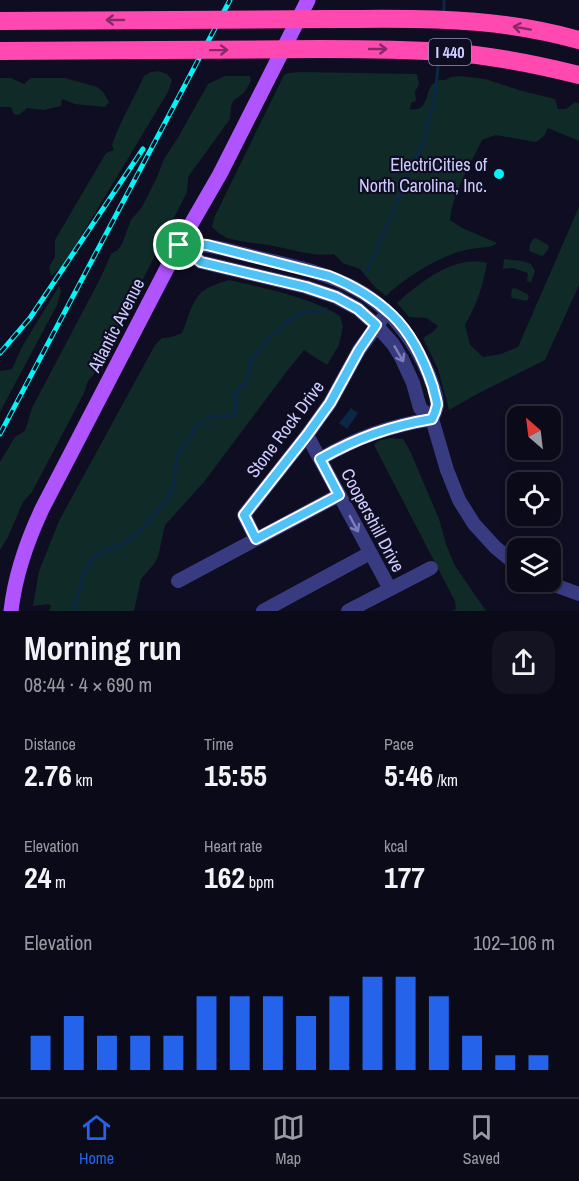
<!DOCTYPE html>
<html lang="en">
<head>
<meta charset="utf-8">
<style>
	body { margin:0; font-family:"Archivo Narrow",sans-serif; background:#141322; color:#f1f3f6; height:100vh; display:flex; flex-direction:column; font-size:22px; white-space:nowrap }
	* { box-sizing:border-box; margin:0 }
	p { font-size:20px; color:#9a9aa2 }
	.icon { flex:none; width:33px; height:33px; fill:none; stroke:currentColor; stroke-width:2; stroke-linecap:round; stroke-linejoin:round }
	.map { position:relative; height:611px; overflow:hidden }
	.side { display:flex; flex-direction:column; background:#0b0a19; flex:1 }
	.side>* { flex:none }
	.needle { width:39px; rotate:332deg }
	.buttons { position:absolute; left:507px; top:406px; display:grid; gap:12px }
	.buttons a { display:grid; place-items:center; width:54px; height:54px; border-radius:12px; background:#0b0a19; box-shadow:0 3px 9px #0003,0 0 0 2px #2b2b38; font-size:30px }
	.pin { position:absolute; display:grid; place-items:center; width:51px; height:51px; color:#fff; margin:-26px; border:3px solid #fff; border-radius:50%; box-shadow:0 2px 6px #0007 }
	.round { display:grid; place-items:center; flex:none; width:63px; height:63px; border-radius:18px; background:#141322 }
	.overview { display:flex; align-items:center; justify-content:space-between; height:102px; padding:0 24px }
	h1 { font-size:33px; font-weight:800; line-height:45px }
	.stats { display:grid; grid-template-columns:repeat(3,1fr); gap:9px; height:102px; padding:6px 24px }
	.stats div { display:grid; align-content:center }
	.stats b { font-size:30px; font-weight:800 }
	.stats small { font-size:16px; font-weight:400 }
	.stats p { font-size:16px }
	.chart { height:168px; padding:12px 24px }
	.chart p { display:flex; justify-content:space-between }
	.chart svg { width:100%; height:108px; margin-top:6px; stroke:#2563eb; stroke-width:6 }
	.menu { display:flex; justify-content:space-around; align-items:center; height:84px; border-top:2px solid #2b2b38; background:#0b0a19; font-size:16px; color:#9a9aa2 }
	.menu a { display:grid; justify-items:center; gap:3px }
	.menu .on { color:#2563eb }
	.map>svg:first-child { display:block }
	.green { fill:#102b27 }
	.water { fill:#0c2746 }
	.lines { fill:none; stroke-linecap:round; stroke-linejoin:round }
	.stream { stroke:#0c2746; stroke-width:3 }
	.minor { stroke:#383b80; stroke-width:14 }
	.major { stroke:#b054ff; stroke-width:15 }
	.highway { stroke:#ff48b0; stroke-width:18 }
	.rail-casing { stroke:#00f5f8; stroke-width:5 }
	.rail { stroke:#0f0d21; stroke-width:3; stroke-dasharray:9; stroke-linecap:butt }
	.highway-bridge { stroke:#ff48b0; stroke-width:18 }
	.oneway { stroke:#872a68 }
	.oneway2 { stroke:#7c7db9 }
	.route-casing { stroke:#fff; stroke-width:12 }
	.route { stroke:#4fc3f7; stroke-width:8 }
	.poi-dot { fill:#00f5f8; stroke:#0f0d21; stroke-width:2 }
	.labels { text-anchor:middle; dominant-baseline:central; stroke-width:4.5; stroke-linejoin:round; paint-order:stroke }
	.shield { fill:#0f0d21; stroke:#9593bc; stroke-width:1.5 }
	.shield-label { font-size:16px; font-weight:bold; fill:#cecdff }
	.poi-label { font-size:18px; fill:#cecdff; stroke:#0f0d21; text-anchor:end }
	.street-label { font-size:18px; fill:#cecdff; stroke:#0f0d21 }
</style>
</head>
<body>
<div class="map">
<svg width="579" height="611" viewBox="0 0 579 611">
	<rect width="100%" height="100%" fill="#0f0d21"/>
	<g class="green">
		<path d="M158 71 167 74 172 80 168 92 63 266 51 276 49 267 55 257V240L106 153 114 150 112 145C120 121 134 99 144 76L151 72Z"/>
		<path d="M301 72 417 74 419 84 415 92 416 101 411 103 410 109C428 112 425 95 431 86 433 83 436 82 439 80H445L451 77 460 76 485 79 522 91 555 99 558 109H566L575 102 579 103V141L548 128 544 136 536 142 496 135 482 140C470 165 453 192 450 220L462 228 497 243 492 246C480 248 466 249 455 253 430 262 405 278 386 296L375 287 360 269 343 263 334 254C312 257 291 249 269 245 255 243 240 242 227 238 221 235 216 231 212 227L214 218 284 75 288 73Z"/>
		<path d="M225 76H250L251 81 244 93 234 100 231 106 230 119 190 174 188 178 187 192 97 370 88 381 84 393 32 492 23 502 8 537 0 550V462L15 437 25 431 32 408 101 277 111 254 118 250 122 244 131 220 142 207 157 177 164 159 179 136 208 84Z"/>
		<path d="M0 78H11L24 84 31 78H65L97 87 103 92 109 102 105 107 75 104 62 99 61 106 44 110 27 108 19 115 14 114 11 107H0Z"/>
		<path d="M579 207V285L545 360 479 393 449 410 438 369 423 338 433 332 438 326 426 318 409 317 397 303C421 282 453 255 487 263 483 286 477 304 465 325L470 345 483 357 501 354 518 347Z"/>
		<path d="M536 238 548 245 549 248 544 255 541 256 529 251 530 244 533 239Z"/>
		<path d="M504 259 522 261 531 264 535 271 531 282 527 281 528 273 513 268 503 269Z"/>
		<path d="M229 280C264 288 310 297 340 316L343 326 339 345 327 365 304 350 287 371 204 482 165 525 158 557 154 564 141 579 134 611H49L51 606 48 604 33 606 39 571 59 521 155 345 162 338 172 337 182 333C188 320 191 301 202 292 209 286 220 283 229 280Z"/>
		<path d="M59 286 61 291 57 305 0 412V371L12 369 22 347Z"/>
		<path d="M515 288 527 294 529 296 527 301 512 298 511 296 512 289Z"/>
		<path d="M390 438 403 439 410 451 439 519 446 544 455 566 486 611H452L456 609 455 601 374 445 378 441Z"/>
	</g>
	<path class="water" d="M351 408 358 413 347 429 339 423Z"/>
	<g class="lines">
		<g class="stream">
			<path d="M444 0V13"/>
			<path d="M366 274 424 139 435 97 439 57"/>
			<path d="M74 611 85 569 95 556 106 550 122 545 136 535 165 502 173 488 177 456 197 426 214 416H231L236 411 235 393 240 387 246 385 252 358 269 339 289 320 301 313 309 311 317 312 326 309"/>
		</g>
		<g class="minor">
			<path d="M179 245 201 262 306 287 336 297 358 309 376 325 393 344 402 359 413 383 420 408 432 419 447 470 459 500 474 524 485 536 495 547 518 566"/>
			<path d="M179 245C205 242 230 251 256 257 332 275 385 286 423 362 428 372 438 395 437 406 436 410 434 415 432 419"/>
			<path d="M307 435 390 589"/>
			<path d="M320 459C358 437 389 426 432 419"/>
			<path d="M256 539 244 515 307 435 330 403 359 350 381 320"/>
			<path d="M178 581 339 495"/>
			<path d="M546 582 579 594"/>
			<path d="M263 611 370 553"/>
			<path d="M348 611 431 568"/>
		</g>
		<path class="major" d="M11 611C15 575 27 541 42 509L179 245 220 174 308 0"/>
		<g class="highway">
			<path d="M333 19C392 19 453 17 512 26 534 29 557 34 579 40"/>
			<path d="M0 21 174 20"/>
			<path d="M320 49C361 49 402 49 444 52 489 55 535 64 579 75"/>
			<path d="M0 51 160 50"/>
		</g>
		<defs>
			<g id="rail">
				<path d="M0 353 30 318 143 149"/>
				<path d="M0 434 230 0"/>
			</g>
		</defs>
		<use href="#rail" class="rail-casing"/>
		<use href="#rail" class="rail"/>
		<g class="highway-bridge">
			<path d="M174 20 333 19"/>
			<path d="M160 50 320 49"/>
		</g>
	</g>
	<defs><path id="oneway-shaft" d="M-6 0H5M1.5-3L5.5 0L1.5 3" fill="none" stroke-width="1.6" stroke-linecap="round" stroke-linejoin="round" transform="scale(1.5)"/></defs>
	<g class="oneway">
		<use href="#oneway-shaft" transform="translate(115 20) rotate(180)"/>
		<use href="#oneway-shaft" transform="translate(522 28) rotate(-170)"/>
		<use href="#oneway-shaft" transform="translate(378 49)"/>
		<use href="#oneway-shaft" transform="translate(219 50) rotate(-1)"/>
	</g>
	<g class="oneway2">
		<use href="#oneway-shaft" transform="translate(399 354) rotate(60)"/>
		<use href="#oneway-shaft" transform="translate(354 524) rotate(62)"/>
	</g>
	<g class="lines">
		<defs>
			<path id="route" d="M190 244 207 245 329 276C352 285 374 298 392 315 411 333 425 363 433 387 434 393 437 400 437 405 436 410 434 415 432 419 390 426 357 438 320 459L339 495 256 539 244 515 307 435 330 403 359 350 376 325 358 309 336 297 306 287 201 262 179 245Z"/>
		</defs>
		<use href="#route" class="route-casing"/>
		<use href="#route" class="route"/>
	</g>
	<circle class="poi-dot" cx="499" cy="174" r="6"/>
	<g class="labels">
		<rect class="shield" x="429" y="39" width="42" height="26" rx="4.5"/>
		<g class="shield-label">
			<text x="450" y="52">I 440</text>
		</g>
		<g class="poi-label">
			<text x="487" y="164">ElectriCities of<tspan x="487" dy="21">North Carolina, Inc.</tspan></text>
		</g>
		<g class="street-label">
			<text transform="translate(116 325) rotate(-63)">Atlantic Avenue</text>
			<text transform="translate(285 429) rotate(-53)">Stone Rock Drive</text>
			<text transform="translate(373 520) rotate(62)">Coopershill Drive</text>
		</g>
	</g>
</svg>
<div class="buttons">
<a><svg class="needle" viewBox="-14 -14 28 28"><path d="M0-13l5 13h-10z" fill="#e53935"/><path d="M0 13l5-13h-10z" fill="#9a9aa2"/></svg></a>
<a><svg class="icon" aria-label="locate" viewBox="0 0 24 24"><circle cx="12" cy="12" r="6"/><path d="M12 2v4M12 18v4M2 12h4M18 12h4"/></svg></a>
<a><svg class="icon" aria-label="layers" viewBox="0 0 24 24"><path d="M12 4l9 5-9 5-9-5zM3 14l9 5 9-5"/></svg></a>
</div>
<div class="pin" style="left:179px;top:245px;background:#1e9e55"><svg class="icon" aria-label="arrive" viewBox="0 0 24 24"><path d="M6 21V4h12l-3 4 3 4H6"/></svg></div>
</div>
<section class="side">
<div class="overview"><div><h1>Morning run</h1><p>08:44 · 4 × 690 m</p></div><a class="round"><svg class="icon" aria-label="share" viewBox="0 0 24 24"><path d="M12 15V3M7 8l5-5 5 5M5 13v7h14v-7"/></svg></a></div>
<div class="stats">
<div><p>Distance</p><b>2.76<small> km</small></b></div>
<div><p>Time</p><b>15:55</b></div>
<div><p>Pace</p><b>5:46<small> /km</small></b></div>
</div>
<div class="stats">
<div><p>Elevation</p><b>24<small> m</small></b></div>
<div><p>Heart rate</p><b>162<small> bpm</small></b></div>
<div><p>kcal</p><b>177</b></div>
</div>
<div class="chart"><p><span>Elevation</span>102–106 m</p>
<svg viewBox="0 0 160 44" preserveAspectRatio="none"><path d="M5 44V30M15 44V22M25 44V30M35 44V30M45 44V30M55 44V14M65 44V14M75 44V14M85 44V22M95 44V14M105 44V6M115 44V6M125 44V14M135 44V30M145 44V38M155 44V38"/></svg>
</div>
</section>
<nav class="menu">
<a class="on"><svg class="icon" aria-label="home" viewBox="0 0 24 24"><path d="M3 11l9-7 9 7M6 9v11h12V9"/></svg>Home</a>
<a><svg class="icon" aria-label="map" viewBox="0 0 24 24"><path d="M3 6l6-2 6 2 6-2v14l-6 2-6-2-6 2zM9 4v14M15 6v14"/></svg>Map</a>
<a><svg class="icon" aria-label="saved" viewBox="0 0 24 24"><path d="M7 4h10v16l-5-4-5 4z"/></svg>Saved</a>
</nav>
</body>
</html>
